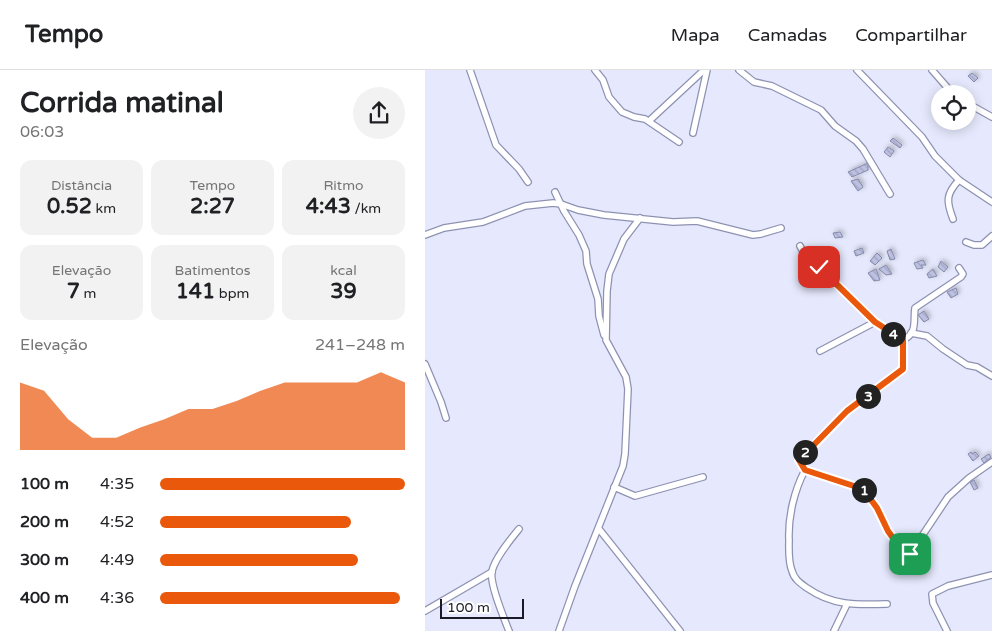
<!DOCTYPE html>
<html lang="pt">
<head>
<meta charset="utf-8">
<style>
	body { margin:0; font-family:"Varela Round",sans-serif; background:#f2f2f2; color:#202124; height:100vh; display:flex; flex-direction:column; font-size:19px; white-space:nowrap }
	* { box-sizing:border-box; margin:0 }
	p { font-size:16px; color:#757577 }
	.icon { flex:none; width:28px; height:28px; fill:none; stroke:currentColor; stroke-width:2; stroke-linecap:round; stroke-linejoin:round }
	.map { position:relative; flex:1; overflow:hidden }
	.side { display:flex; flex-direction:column; background:#fff; width:425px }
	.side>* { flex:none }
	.tools { position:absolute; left:506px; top:15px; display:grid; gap:10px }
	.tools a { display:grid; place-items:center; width:45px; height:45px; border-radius:50%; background:#fff; box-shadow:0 2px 12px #0003; font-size:25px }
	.scale { position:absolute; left:15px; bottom:12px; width:84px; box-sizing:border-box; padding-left:5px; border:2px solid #1a1b27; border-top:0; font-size:14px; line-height:18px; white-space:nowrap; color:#1a1b27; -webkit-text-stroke:4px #fff; paint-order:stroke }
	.pin { position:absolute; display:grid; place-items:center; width:42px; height:42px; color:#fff; margin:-21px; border-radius:10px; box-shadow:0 2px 8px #0006 }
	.km { position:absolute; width:25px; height:25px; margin:-12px; border-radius:50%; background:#222; color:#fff; font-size:14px; line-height:25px; text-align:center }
	.round { display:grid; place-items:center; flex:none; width:52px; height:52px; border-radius:26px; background:#f2f2f2 }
	.headline { display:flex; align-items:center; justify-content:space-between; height:85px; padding:0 20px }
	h1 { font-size:28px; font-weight:800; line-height:38px }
	.stats { display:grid; grid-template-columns:repeat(3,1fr); gap:8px; height:85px; padding:5px 20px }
	.stats div { display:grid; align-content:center; border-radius:12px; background:#f2f2f2; text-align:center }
	.stats b { font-size:21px; font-weight:800 }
	.stats small { font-size:14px; font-weight:400 }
	.stats p { font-size:14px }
	.chart { height:140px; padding:10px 20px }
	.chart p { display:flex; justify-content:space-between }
	.chart svg { width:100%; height:90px; margin-top:5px; fill:#ea580c; opacity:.7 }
	ul { padding:0 20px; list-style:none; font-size:16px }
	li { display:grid; grid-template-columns:80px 60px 1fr; align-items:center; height:38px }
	li i { height:12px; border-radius:6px; background:#ea580c }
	header { display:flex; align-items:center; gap:30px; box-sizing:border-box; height:70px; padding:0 25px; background:#fff; border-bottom:1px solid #e0e0e0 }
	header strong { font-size:24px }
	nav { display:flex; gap:28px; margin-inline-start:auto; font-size:18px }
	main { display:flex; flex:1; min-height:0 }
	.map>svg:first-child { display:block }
	.building { fill:url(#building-back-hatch); stroke:#868aa9; filter:url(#shadow) }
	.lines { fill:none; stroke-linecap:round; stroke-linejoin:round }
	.street-casing { stroke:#8e92b2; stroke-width:8 }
	.street { stroke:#fff; stroke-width:5.5 }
	.route-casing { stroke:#fff; stroke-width:10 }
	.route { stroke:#ea580c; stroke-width:6 }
</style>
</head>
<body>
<header>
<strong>Tempo</strong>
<nav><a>Mapa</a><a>Camadas</a><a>Compartilhar</a></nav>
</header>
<main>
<section class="side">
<div class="headline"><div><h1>Corrida matinal</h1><p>06:03</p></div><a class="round"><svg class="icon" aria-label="share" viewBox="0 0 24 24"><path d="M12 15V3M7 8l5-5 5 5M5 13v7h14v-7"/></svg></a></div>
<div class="stats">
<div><p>Distância</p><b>0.52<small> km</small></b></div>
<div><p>Tempo</p><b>2:27</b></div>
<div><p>Ritmo</p><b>4:43<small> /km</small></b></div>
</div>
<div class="stats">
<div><p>Elevação</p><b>7<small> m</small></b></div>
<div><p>Batimentos</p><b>141<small> bpm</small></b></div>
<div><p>kcal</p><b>39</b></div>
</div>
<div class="chart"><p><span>Elevação</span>241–248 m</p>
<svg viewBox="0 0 160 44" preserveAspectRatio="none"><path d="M0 44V11L10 15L20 29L30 38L40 38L50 33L60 29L70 24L80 24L90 20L100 15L110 11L120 11L130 11L140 11L150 6L160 11V44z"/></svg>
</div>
<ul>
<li><b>100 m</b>4:35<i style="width:100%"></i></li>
<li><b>200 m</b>4:52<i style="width:78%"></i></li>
<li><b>300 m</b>4:49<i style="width:81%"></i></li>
<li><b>400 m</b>4:36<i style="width:98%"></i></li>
</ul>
</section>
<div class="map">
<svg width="567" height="561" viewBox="0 0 567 561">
	<defs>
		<pattern id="building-back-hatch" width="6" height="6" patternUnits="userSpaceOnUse" patternTransform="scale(1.25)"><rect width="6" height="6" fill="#bcc0e1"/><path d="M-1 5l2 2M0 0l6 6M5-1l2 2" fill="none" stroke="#a1a4c1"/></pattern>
		<filter id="shadow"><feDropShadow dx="2" dy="-2" stdDeviation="2.5" flood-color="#0004"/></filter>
	</defs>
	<rect width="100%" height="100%" fill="#e6e9fd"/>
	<g class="building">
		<path d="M547 3 553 8 549 12 543 6Z"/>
		<path d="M468 68 477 75 475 78 465 71Z"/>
		<path d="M463 77 469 81 465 87 459 82Z"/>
		<path d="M443 93V100L427 107 423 102Z"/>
		<path d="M433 109 438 117 433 121 426 111Z"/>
		<path d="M415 162 418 167 410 168 408 163Z"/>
		<path d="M437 178 439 183 431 186 429 181Z"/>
		<path d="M466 179 470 189 465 190 462 181Z"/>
		<path d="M452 183 457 188 450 195 445 191Z"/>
		<path d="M498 190 501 195H496L498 198 492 199 489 193Z"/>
		<path d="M516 191 523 197 519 202 513 197Z"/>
		<path d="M461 195 467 204 461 205 454 199Z"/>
		<path d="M451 199 455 210 449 211 443 203Z"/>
		<path d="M508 199 512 206 504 208 502 204Z"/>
		<path d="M531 218 533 224 526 228 522 222Z"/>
		<path d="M499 241 504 249 499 252 493 245Z"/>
		<path d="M546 382 547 384 550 382 554 386 548 391 543 384Z"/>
		<path d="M564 384 566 387 559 393 556 389Z"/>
		<path d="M549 410 553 418 549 420 545 412Z"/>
	</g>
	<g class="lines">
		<defs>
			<g id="street">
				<path d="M45 0 71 75 94 99 103 112"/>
				<path d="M170 0 178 10 184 27 197 42 209 47 220 49 254 72"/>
				<path d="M314 0 329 12 347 16 396 40 410 56 431 71 438 79 465 124"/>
				<path d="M432 0 497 67 510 86 534 110 567 132"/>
				<path d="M507 0 528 24"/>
				<path d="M542 33 567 47"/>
				<path d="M224 51 279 0"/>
				<path d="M268 63 282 0"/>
				<path d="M130 122 139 141 154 165 161 181 162 194 173 229 174 246 179 265"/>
				<path d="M528 149C521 131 521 124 534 110"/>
				<path d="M0 165 19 158 58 152 100 136 128 133 136 134 153 140 179 145 248 152 272 151 328 165 336 164 356 158"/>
				<path d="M541 172 549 175H557L567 166"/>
				<path d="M375 176 383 191 394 197 450 252 478 270"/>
				<path d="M486 263 502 266 518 279 542 295 552 297 567 306"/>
				<path d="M478 270C493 263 488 251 490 238L536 207 538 204 534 198"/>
				<path d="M395 281 450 252"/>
				<path d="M0 294 16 332 21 348"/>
				<path d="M380 400 374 390 375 387 422 341 475 302 478 299V270"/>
				<path d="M189 417 210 426 278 407"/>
				<path d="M174 459 255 561"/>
				<path d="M462 534C431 535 408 536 382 518 375 513 369 509 367 501 363 491 364 480 364 470 363 447 369 421 380 400L438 419 452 438 463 461 472 474 482 486 485 484 523 427 544 408 567 392"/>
				<path d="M0 541 67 502"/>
				<path d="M84 561C79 548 64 513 67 501 70 488 85 470 94 459"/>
				<path d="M134 561 150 516 198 396 200 384 203 319 201 307 181 270 182 221 184 204 199 169 215 148"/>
				<path d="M409 561 422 534"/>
				<path d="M522 561 508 533 507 524 523 516 567 505"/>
			</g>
		</defs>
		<use href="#street" class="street-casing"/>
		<use href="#street" class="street"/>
	</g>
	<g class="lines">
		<defs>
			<path id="route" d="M394 197 450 252 478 270V299L422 341 374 390 380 400 438 419 452 438 463 461 481 486 485 484"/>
		</defs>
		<use href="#route" class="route-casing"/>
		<use href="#route" class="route"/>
	</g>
</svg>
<div class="tools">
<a><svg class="icon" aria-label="locate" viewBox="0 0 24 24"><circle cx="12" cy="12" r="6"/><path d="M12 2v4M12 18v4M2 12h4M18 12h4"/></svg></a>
</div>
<div class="scale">100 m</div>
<div class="pin" style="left:485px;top:484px;background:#1e9e55"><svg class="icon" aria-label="arrive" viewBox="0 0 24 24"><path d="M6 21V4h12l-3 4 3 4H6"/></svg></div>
<div class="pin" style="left:394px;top:197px;background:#d93025"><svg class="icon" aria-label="check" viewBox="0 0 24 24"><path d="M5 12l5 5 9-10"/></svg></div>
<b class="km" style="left:439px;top:420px">1</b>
<b class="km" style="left:380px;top:382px">2</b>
<b class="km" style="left:443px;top:326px">3</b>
<b class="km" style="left:468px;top:264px">4</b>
</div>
</main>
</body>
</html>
